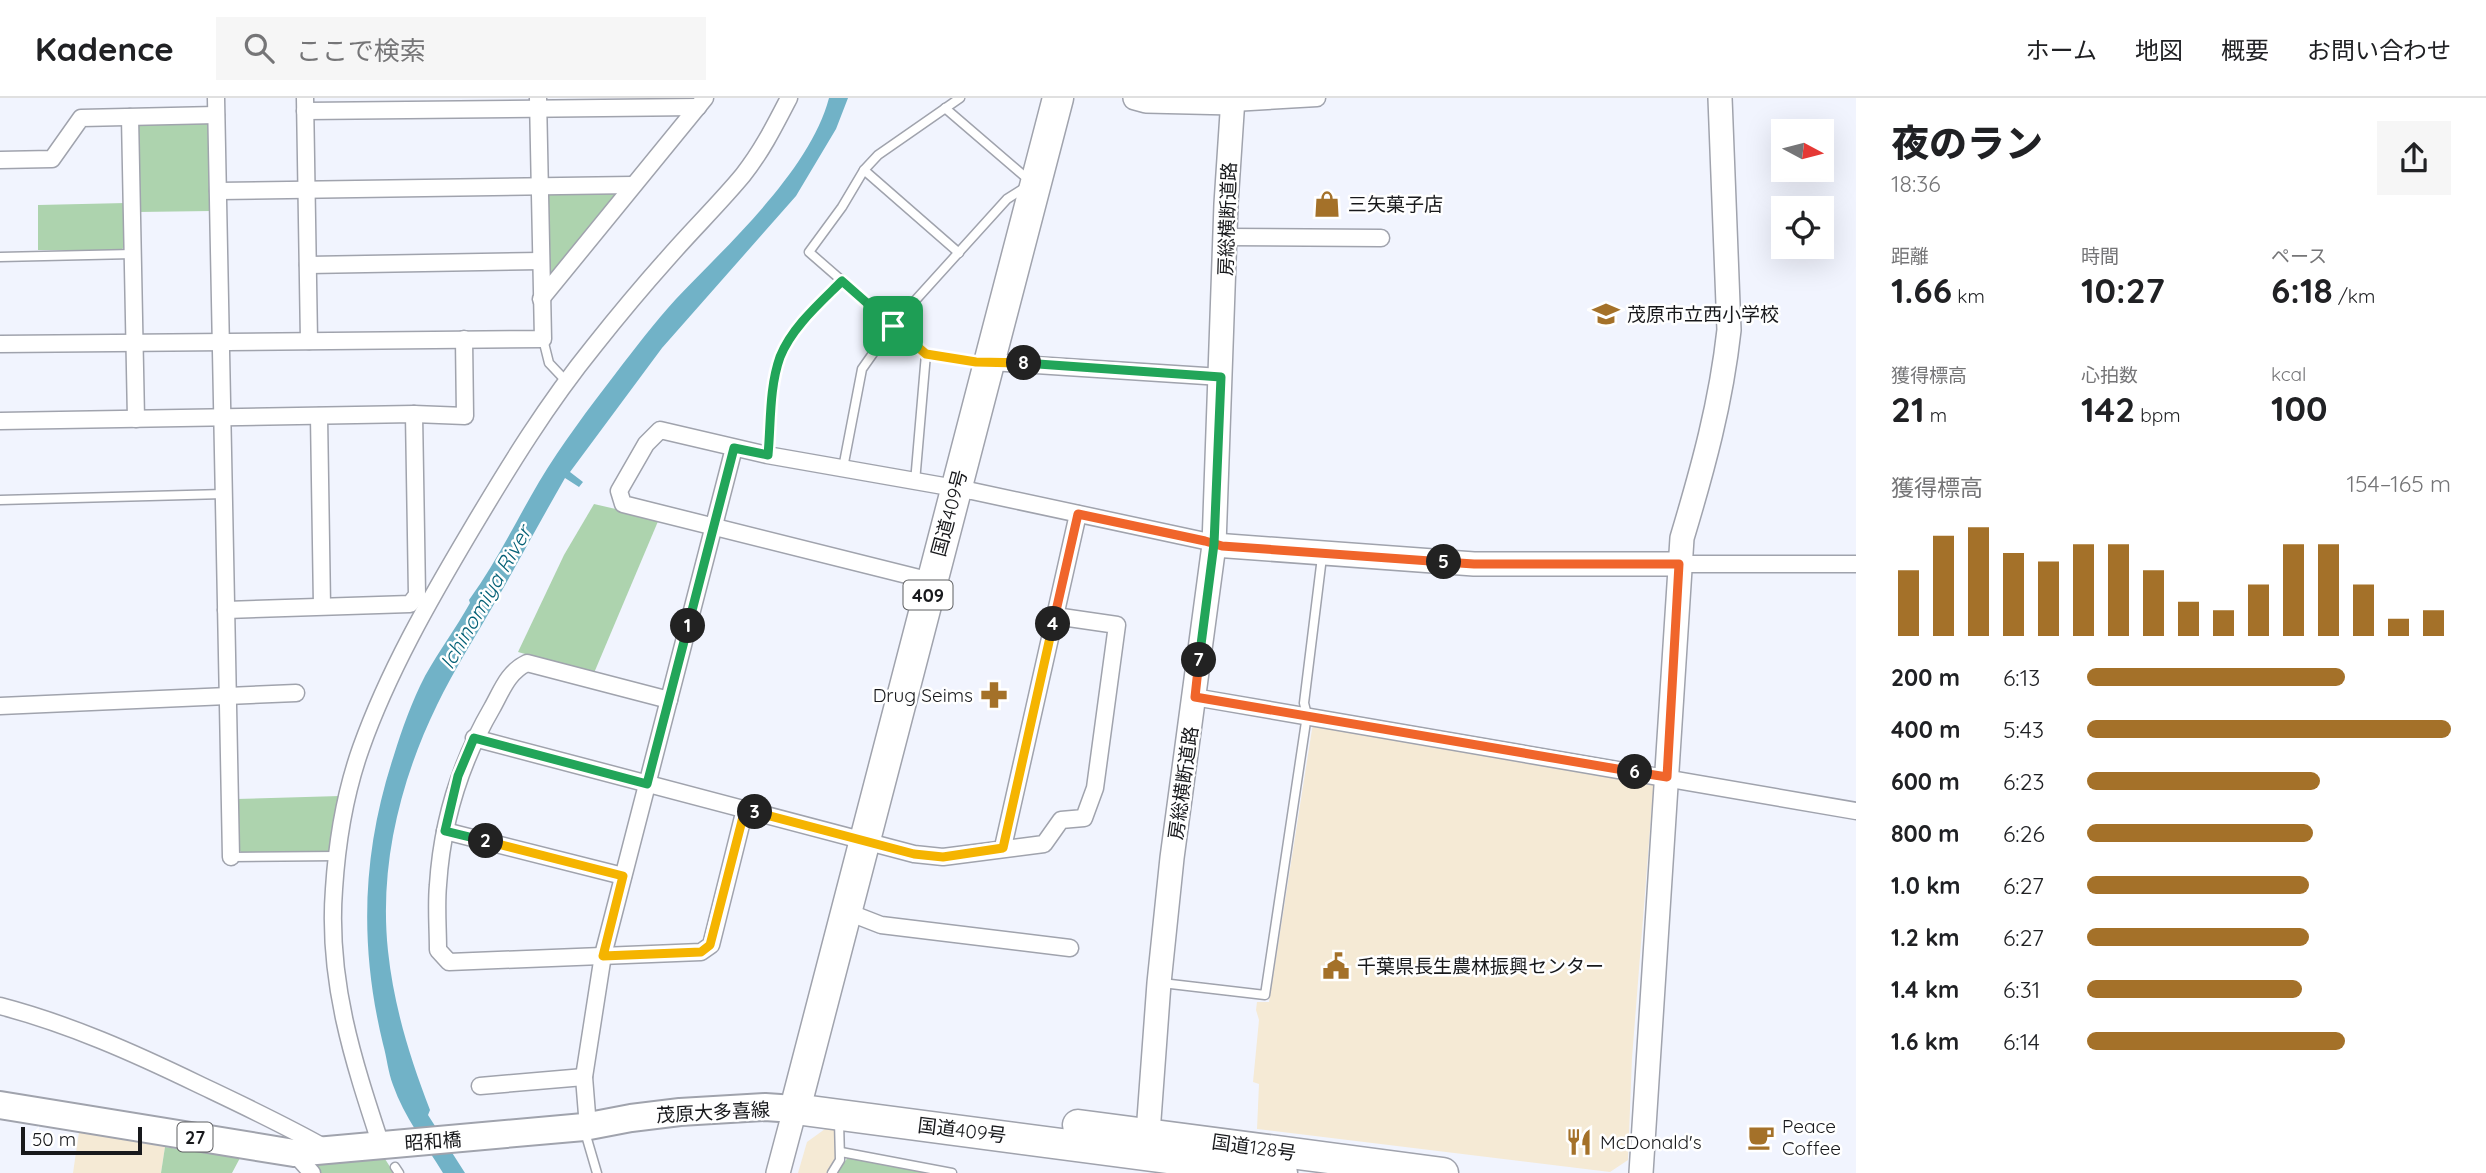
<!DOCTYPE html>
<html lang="ja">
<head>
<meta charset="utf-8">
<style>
	body { margin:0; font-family:Quicksand,"Noto Sans JP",sans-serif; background:#f6f6f6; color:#202124; height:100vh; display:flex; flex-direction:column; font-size:26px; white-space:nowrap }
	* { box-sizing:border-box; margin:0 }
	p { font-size:23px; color:#757577 }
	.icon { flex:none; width:38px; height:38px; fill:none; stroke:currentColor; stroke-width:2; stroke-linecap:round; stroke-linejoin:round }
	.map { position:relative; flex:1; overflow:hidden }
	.side { display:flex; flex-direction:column; background:#fff; width:630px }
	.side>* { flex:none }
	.needle { width:46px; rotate:97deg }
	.controls { position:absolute; left:1771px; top:21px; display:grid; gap:14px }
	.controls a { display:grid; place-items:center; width:63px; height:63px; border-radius:0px; background:#fff; box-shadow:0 7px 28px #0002; font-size:35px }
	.scale { position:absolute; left:21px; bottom:18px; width:121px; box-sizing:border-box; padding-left:7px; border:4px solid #18191c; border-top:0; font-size:19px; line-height:24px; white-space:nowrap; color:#18191c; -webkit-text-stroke:5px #fff; paint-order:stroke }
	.pin { position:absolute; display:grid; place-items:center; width:60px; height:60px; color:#fff; margin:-30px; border-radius:14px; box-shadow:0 4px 10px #0006 }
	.km { position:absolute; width:35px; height:35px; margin:-18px; border-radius:50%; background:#222; color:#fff; font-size:19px; line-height:35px; text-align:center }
	.round { display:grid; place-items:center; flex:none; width:74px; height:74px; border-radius:0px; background:#f6f6f6 }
	.overview { display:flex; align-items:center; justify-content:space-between; height:119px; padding:0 35px }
	h1 { font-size:38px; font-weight:800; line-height:52px }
	.metrics { display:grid; grid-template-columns:repeat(3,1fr); gap:10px; height:119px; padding:7px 35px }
	.metrics div { display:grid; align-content:center }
	.metrics b { font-size:35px; font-weight:800 }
	.metrics small { font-size:19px; font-weight:400 }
	.metrics p { font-size:19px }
	.chart { height:196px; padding:14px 35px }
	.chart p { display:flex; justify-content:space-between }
	.chart svg { width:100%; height:126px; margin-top:7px; stroke:#a47129; stroke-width:6 }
	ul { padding:0 35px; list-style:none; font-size:23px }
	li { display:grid; grid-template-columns:112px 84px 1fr; align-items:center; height:52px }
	li i { height:18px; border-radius:9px; background:#a47129 }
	header { display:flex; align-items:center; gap:42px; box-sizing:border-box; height:98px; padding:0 35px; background:#fff; border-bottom:2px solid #e0e0e0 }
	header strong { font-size:33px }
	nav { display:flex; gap:38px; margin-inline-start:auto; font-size:24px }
	.search { width:490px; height:63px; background:#f6f6f6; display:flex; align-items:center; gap:18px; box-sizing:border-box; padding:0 24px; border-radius:0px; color:#757577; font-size:26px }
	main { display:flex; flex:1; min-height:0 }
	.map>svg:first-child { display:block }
	.commercial { fill:#f5ead5 }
	.green { fill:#add3ae }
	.water { fill:#71b2c7 }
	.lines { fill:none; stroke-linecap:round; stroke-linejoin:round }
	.lane-casing { stroke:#a0a3ad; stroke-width:11 }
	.street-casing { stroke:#a0a3ad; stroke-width:19 }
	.secondary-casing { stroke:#a0a3ad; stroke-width:26 }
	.primary-casing { stroke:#a0a3ad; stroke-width:30 }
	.highway-casing { stroke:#a0a3ad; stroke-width:33 }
	.lane { stroke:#fff; stroke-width:8 }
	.street { stroke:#fff; stroke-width:16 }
	.secondary { stroke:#fff; stroke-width:23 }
	.primary { stroke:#fff; stroke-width:26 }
	.highway { stroke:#fff; stroke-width:30 }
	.split-1-casing { stroke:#fff; stroke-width:14 }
	.split-2-casing { stroke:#fff; stroke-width:14 }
	.split-3-casing { stroke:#fff; stroke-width:14 }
	.split-4-casing { stroke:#fff; stroke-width:14 }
	.split-5-casing { stroke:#fff; stroke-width:14 }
	.split-6-casing { stroke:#fff; stroke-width:14 }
	.split-7-casing { stroke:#fff; stroke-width:14 }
	.split-8-casing { stroke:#fff; stroke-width:14 }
	.split-9-casing { stroke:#fff; stroke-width:14 }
	.split-1 { stroke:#22a559; stroke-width:9 }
	.split-2 { stroke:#22a559; stroke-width:9 }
	.split-3 { stroke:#f5b400; stroke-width:9 }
	.split-4 { stroke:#f5b400; stroke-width:9 }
	.split-5 { stroke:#f0652b; stroke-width:9 }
	.split-6 { stroke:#f0652b; stroke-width:9 }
	.split-7 { stroke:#f0652b; stroke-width:9 }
	.split-8 { stroke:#22a559; stroke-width:9 }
	.split-9 { stroke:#f5b400; stroke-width:9 }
	.labels { text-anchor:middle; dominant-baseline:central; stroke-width:5; stroke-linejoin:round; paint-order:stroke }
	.shield { fill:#fff; stroke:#5d5e60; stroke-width:2 }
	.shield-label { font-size:18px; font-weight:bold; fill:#18191c }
	.poi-label { font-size:19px; fill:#18191c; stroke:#fff; text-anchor:start }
	.street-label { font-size:19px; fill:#18191c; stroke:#fff }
	.water-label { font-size:21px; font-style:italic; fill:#056177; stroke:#fff }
</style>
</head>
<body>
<header>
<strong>Kadence</strong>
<div class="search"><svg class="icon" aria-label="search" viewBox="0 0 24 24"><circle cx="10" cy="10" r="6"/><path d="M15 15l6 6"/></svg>ここで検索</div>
<nav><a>ホーム</a><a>地図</a><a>概要</a><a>お問い合わせ</a></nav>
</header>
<main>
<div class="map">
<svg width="1856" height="1075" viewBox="0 0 1856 1075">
	<rect width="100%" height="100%" fill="#f1f4fe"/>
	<g class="commercial">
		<path d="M1313 625 1654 681 1632 960 1628 1062 1610 1074 1257 1031 1259 986 1253 984 1259 922 1256 912 1257 904H1269Z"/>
		<path d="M825 1031 836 1032V1060L829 1075H798L807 1044Z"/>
		<path d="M79 1034 165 1049 161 1075H73Z"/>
	</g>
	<g class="green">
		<path d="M204 24 209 27 211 113 138 114 136 30 142 25Z"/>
		<path d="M614 91 615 101 554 178 547 173 544 97 551 92Z"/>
		<path d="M126 105 128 143 121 153 38 152V107Z"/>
		<path d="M594 406 659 421 594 575 518 554 564 457Z"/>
		<path d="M340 698 335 753 244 756 236 750V701Z"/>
		<path d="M165 1049 240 1060 232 1075H161Z"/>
		<path d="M848 1059 930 1075H837Z"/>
		<path d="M385 1061 394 1075H318L311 1065Z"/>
	</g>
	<path class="water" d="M829 0H848L836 31 796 98 662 250 570 374 583 384 579 389 565 380C542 420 520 461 497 501 477 536 455 570 437 607 400 683 379 768 388 853 394 909 410 960 430 1012L428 1017 465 1075H443C426 1047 404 1019 393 987 388 974 387 960 383 946 359 847 362 754 394 657 402 631 412 603 425 578 439 553 456 530 470 505L469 502C496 465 516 423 539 384 562 346 589 310 616 275 635 250 655 224 676 201 726 148 810 73 829 0Z"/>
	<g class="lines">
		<defs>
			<g id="lane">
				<path d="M960 0 878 57 864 72 842 109 809 154 926 256 982 264"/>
				<path d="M945 10 1030 83"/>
				<path d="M864 72 959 155"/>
				<path d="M0 159 133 156"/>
				<path d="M543 241 549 265 567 284"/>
				<path d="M767 357C770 325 769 290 780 259 791 229 819 205 842 183"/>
				<path d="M843 370 862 271 893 227 1007 101 1026 89"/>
				<path d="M915 384 926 256"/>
				<path d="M0 402 224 396"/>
				<path d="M231 759 338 758"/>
				<path d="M1162 885 1265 897 1307 617 1304 605 1322 459"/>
				<path d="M585 1034 597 1075"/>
				<path d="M841 1054 952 1075"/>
				<path d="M395 1069 399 1075"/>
				<path d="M832 1075 840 1062 839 1023"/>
			</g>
			<g id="street">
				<path d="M216 0 231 759"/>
				<path d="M305 0 309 243"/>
				<path d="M1233 5 1317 0"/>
				<path d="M305 13 698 9"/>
				<path d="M130 19 136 321"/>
				<path d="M0 62 52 61 81 20 216 17"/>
				<path d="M218 93 633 87"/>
				<path d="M1225 139 1381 140"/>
				<path d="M308 167 541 163"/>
				<path d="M541 201 705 0"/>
				<path d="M0 246 543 241 538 0"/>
				<path d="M990 264 1221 279"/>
				<path d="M319 318 322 508"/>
				<path d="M0 323 414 316 465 318 464 241"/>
				<path d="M1679 466H1856"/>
				<path d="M931 483 623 406 619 393 646 346 660 332 767 357 972 393 1205 443 1214 447"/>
				<path d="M226 512 410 506 417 497 414 316"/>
				<path d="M1194 599 1856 713"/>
				<path d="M669 602 527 565C508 574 502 592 492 610 460 665 442 724 438 787 436 808 438 830 438 852L449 864 701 854 711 847 745 711"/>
				<path d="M0 608 296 595"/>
				<path d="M474 640 914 756 943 759 1044 746 1061 722 1084 720 1095 690 1117 527 1055 518"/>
				<path d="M445 733 623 778"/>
				<path d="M1003 749 1078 416"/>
				<path d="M845 813 881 827 1070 850"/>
				<path d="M0 908C69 926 134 955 198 986 242 1007 285 1027 327 1051"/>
				<path d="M480 988 584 979"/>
				<path d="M588 1029 584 979 603 857 734 350"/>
				<path d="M381 1047C353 962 327 883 334 791 337 744 345 695 361 650 388 574 430 501 471 432 509 368 547 306 594 248 617 219 642 189 667 161 692 132 719 106 743 77 762 53 775 27 789 0"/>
				<path d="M294 1055 312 1075"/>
			</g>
			<g id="secondary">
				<path d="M1135 0 1146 3 1233 5"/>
				<path d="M1214 447 1474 466H1679"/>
				<path d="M1148 1035 1159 885 1172 760 1214 447 1226 106 1233 0"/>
				<path d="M778 1075 795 1011"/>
				<path d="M1641 1075 1682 440C1703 370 1721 305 1729 232L1720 0"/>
			</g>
			<path id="primary" d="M0 1007 294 1055 584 1029 631 1020 680 1014 765 1009 795 1011"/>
			<g id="highway">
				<path d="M1058 0 795 1011 1282 1075"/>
				<path d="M1078 1027 1443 1075"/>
			</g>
		</defs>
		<use href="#lane" class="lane-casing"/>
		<use href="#street" class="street-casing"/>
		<use href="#secondary" class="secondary-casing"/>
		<use href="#primary" class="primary-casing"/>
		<use href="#highway" class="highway-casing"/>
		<use href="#lane" class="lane"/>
		<use href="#street" class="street"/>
		<use href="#secondary" class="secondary"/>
		<use href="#primary" class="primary"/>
		<use href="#highway" class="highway"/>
	</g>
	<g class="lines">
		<defs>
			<path id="split-1" d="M688 528 734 350 768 357C771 325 769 290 780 259 792 229 820 205 842 183L893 228"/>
			<path id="split-2" d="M486 743 445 733 458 678 474 640 647 686 688 528"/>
			<path id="split-3" d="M486 743 623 778 603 858 701 854 710 847 745 711 755 714"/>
			<path id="split-4" d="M755 714 914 756 943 759 1003 750 1053 526"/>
			<path id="split-5" d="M1053 526 1078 416 1205 443 1222 448 1444 464"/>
			<path id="split-6" d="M1444 464 1474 466H1679L1667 679 1635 674"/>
			<path id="split-7" d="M1199 562 1195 599 1635 674"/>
			<path id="split-8" d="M1024 265 1221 279 1214 446 1199 562"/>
			<path id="split-9" d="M893 228 926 256 976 264 1024 265"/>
		</defs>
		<use href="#split-1" class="split-1-casing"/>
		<use href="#split-2" class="split-2-casing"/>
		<use href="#split-3" class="split-3-casing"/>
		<use href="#split-4" class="split-4-casing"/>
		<use href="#split-5" class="split-5-casing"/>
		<use href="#split-6" class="split-6-casing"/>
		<use href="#split-7" class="split-7-casing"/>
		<use href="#split-8" class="split-8-casing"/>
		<use href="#split-9" class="split-9-casing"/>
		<use href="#split-1" class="split-1"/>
		<use href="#split-2" class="split-2"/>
		<use href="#split-3" class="split-3"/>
		<use href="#split-4" class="split-4"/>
		<use href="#split-5" class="split-5"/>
		<use href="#split-6" class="split-6"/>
		<use href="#split-7" class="split-7"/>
		<use href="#split-8" class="split-8"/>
		<use href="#split-9" class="split-9"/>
	</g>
	<defs>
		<symbol id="shop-bare" viewBox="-9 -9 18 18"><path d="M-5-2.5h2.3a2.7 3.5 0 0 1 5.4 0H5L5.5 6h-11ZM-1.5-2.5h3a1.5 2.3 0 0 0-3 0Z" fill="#a47129" stroke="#fff" stroke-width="2.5" paint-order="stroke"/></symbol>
		<symbol id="school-bare" viewBox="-9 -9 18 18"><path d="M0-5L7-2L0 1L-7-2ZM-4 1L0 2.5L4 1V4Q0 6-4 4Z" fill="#a47129" stroke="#fff" stroke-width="2.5" paint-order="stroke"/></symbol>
		<symbol id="pharmacy-bare" viewBox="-9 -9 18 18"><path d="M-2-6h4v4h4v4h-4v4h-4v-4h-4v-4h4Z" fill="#a47129" stroke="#fff" stroke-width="2.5" paint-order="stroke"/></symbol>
		<symbol id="civic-bare" viewBox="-9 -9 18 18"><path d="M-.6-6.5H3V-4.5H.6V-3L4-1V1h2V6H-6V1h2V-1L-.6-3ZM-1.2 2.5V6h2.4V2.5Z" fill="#a47129" stroke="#fff" stroke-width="2.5" paint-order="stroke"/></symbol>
		<symbol id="cafe-bare" viewBox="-9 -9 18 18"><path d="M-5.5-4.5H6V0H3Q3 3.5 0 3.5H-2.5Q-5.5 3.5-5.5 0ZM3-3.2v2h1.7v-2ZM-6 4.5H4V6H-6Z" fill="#a47129" stroke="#fff" stroke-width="2.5" paint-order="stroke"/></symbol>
		<symbol id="restaurant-bare" viewBox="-9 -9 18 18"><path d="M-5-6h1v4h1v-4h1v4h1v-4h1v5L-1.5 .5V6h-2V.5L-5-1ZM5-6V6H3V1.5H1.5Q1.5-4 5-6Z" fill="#a47129" stroke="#fff" stroke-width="2.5" paint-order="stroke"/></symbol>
	</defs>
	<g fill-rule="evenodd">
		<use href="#shop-bare" x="1308" y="87" width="38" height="38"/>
		<use href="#school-bare" x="1587" y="197" width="38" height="38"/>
		<use href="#pharmacy-bare" x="975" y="578" width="38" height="38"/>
		<use href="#civic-bare" x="1317" y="849" width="38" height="38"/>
		<use href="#cafe-bare" x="1742" y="1020" width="38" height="38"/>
		<use href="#restaurant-bare" x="1560" y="1025" width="38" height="38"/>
	</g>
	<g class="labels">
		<g class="shield">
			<rect x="903.5" y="482.5" width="49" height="29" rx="5"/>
			<rect x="177.5" y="1024.5" width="35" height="29" rx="5"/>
		</g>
		<g class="shield-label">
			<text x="928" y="497">409</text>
			<text x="195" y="1039">27</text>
		</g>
		<g class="poi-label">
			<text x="1348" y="106">三矢菓子店</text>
			<text x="1627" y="216">茂原市立西小学校</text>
			<text x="973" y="597" text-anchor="end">Drug Seims</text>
			<text x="1357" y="868">千葉県長生農林振興センター</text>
			<text x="1782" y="1028">Peace<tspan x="1782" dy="22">Coffee</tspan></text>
			<text x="1600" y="1044">McDonald's</text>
		</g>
		<g class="street-label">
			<text transform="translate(1227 121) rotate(-88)">房総横断道路</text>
			<text transform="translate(949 415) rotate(-75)">国道409号</text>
			<text transform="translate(1183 685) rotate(-82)">房総横断道路</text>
			<text transform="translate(713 1014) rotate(-3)">茂原大多喜線</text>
			<text transform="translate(962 1032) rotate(7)">国道409号</text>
			<text transform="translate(433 1043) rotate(-4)">昭和橋</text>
			<text transform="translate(1254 1049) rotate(8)">国道128号</text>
		</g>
		<g class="water-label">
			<text transform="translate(485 499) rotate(-60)">Ichinomiya River</text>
		</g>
	</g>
</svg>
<div class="controls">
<a><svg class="needle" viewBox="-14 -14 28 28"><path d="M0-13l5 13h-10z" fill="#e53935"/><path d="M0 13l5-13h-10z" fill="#757577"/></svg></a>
<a><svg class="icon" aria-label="locate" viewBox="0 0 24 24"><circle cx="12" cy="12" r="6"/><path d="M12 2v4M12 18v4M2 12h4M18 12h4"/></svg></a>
</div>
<div class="scale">50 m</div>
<div class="pin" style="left:893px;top:228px;background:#1e9e55"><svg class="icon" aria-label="arrive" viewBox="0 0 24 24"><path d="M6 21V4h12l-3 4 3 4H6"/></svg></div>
<b class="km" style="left:688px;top:528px">1</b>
<b class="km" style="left:486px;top:743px">2</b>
<b class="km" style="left:755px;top:714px">3</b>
<b class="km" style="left:1053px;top:526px">4</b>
<b class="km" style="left:1444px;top:464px">5</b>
<b class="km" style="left:1635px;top:674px">6</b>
<b class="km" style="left:1199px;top:562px">7</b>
<b class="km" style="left:1024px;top:265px">8</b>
</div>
<section class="side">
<div class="overview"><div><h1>夜のラン</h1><p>18:36</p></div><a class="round"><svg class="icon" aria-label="share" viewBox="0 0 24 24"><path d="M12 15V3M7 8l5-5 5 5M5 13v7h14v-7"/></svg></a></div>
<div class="metrics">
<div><p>距離</p><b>1.66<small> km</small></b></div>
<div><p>時間</p><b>10:27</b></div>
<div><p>ペース</p><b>6:18<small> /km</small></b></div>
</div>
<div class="metrics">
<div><p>獲得標高</p><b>21<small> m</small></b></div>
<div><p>心拍数</p><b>142<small> bpm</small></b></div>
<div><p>kcal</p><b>100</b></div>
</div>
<div class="chart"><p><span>獲得標高</span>154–165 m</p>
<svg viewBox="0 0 160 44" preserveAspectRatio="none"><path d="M5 44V21M15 44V9M25 44V6M35 44V15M45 44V18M55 44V12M65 44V12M75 44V21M85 44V32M95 44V35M105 44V26M115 44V12M125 44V12M135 44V26M145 44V38M155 44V35"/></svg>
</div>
<ul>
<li><b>200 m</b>6:13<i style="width:71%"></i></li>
<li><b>400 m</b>5:43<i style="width:100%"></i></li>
<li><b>600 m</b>6:23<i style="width:64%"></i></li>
<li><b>800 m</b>6:26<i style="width:62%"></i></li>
<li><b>1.0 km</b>6:27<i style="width:61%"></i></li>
<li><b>1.2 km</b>6:27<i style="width:61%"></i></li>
<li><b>1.4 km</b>6:31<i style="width:59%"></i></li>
<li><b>1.6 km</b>6:14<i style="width:71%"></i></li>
</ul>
</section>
</main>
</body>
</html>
